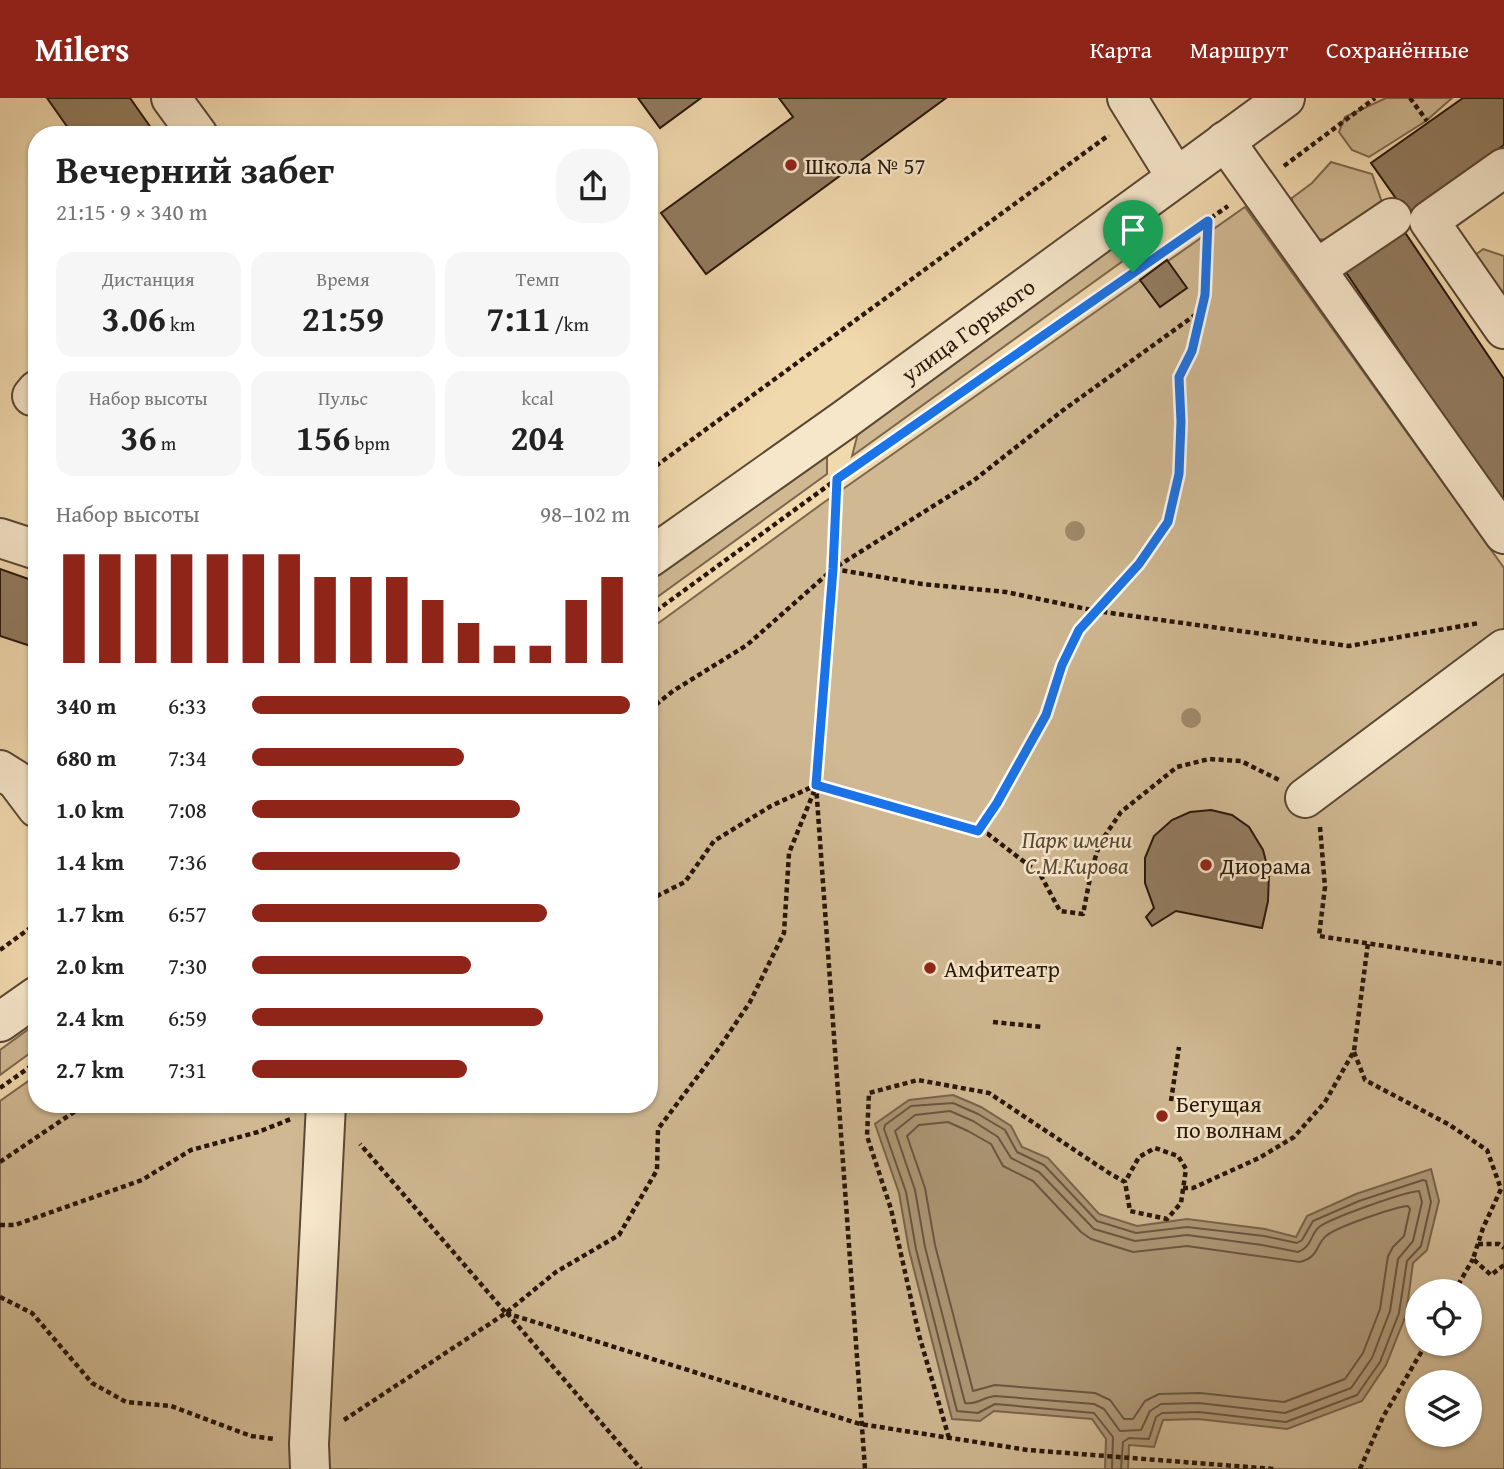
<!DOCTYPE html>
<html lang="ru">
<head>
<meta charset="utf-8">
<style>
	body { margin:0; font-family:"Gentium Book Plus",serif; background:#f6f6f6; color:#222; height:100vh; display:flex; flex-direction:column; font-size:26px; white-space:nowrap }
	* { box-sizing:border-box; margin:0 }
	p { font-size:23px; color:#767676 }
	.icon { flex:none; width:38px; height:38px; fill:none; stroke:currentColor; stroke-width:2; stroke-linecap:round; stroke-linejoin:round }
	.map { position:relative; flex:1; overflow:hidden }
	.side { position:absolute; left:28px; top:28px; width:630px; height:987px; display:flex; flex-direction:column; background:#fff; border-radius:28px; box-shadow:0 2px 5px #0004 }
	.side>* { flex:none }
	.buttons { position:absolute; left:1405px; top:1181px; display:grid; gap:14px }
	.buttons a { display:grid; place-items:center; width:77px; height:77px; border-radius:50%; background:#fff; box-shadow:0 2px 5px #0004; font-size:35px }
	.pin { position:absolute; display:grid; place-items:center; width:60px; height:60px; color:#fff; margin:-72px -30px; border-radius:50% 50% 50% 0; rotate:-45deg; box-shadow:0 0 7px #0007 }
	.pin .icon { rotate:45deg }
	.round { display:grid; place-items:center; flex:none; width:74px; height:74px; border-radius:28px; background:#f6f6f6 }
	.overview { display:flex; align-items:center; justify-content:space-between; height:119px; padding:0 28px }
	h1 { font-size:38px; font-weight:600; line-height:52px }
	.stats { display:grid; grid-template-columns:repeat(3,1fr); gap:10px; height:119px; padding:7px 28px }
	.stats div { display:grid; align-content:center; border-radius:18px; background:#f6f6f6; text-align:center }
	.stats b { font-size:35px; font-weight:600 }
	.stats small { font-size:19px; font-weight:400 }
	.stats p { font-size:19px }
	.chart { height:196px; padding:14px 28px }
	.chart p { display:flex; justify-content:space-between }
	.chart svg { width:100%; height:126px; margin-top:7px; stroke:#8f2418; stroke-width:6 }
	ul { padding:0 28px; list-style:none; font-size:23px }
	li { display:grid; grid-template-columns:112px 84px 1fr; align-items:center; height:52px }
	li i { height:18px; border-radius:9px; background:#8f2418 }
	header { display:flex; align-items:center; gap:42px; box-sizing:border-box; height:98px; padding:0 35px; background:#8f2418; color:#fff }
	header strong { font-size:33px }
	nav { display:flex; gap:38px; margin-inline-start:auto; font-size:24px }
	.map>svg:first-child { display:block }
	.green { fill:#cfb892; stroke:#7c674e; stroke-width:2; fill-rule:evenodd }
	.water { fill:#ad9776; stroke:#78634b; stroke-width:2 }
	.lines { fill:none; stroke-linecap:round; stroke-linejoin:round }
	.shore { stroke:#6a5640; stroke-width:2 }
	.building { fill:#917b5f; stroke:#28160a; stroke-width:2 }
	.minor-casing { stroke:#5a4733; stroke-width:42 }
	.path { stroke:#28160a; stroke-width:4.5; stroke-dasharray:5 3.5; stroke-linecap:butt }
	.minor { stroke:#f6e6ca; stroke-width:38 }
	.tree { fill:#9e896a }
	.route-casing { stroke:#fff; stroke-width:14 }
	.route { stroke:#1a73e8; stroke-width:9 }
	.poi-dot { fill:#8f2418; stroke:#f6e6ca; stroke-width:2.5 }
	.labels { text-anchor:middle; dominant-baseline:central; stroke-width:5; stroke-linejoin:round; paint-order:stroke }
	.poi-label { font-size:23px; fill:#28160a; stroke:#f6e6ca; text-anchor:start }
	.street-label { font-size:23px; fill:#28160a; stroke:#f6e6ca }
	.park-label { font-size:23px; font-style:italic; fill:#5a4733; stroke:#f6e6ca }
</style>
</head>
<body>
<header>
<strong>Milers</strong>
<nav><a>Карта</a><a>Маршрут</a><a>Сохранённые</a></nav>
</header>
<div class="map">
<svg width="1504" height="1371" viewBox="0 0 1504 1371">
	<rect width="100%" height="100%" fill="#f1d9ae"/>
	<filter id="stains"><feTurbulence type="fractalNoise" baseFrequency=".00286" numOctaves="4"/><feColorMatrix values="0 0 0 0 .2 0 0 0 0 .09 0 0 0 0 .02 0 0 0 .5 -.17"/></filter>
	<radialGradient id="worn" r=".72"><stop offset=".6" stop-color="#630" stop-opacity="0"/><stop offset="1" stop-color="#630" stop-opacity=".3"/></radialGradient>
	<g class="green">
		<path d="M1386 0H1452L1426 23 1369 59 1352 52 1339 34 1345 19Z"/>
		<path d="M1331 64 1372 76 1384 110 1335 140 1315 142 1294 136 1292 100 1312 85Z"/>
		<path d="M1245 109 1504 470V1371H0V1003L37 977V1006H649V532L823 405ZM1418 1194H1470V1246H1418ZM1418 1284H1470V1337H1418Z"/>
		<path d="M1121 138 1141 150 852 358 859 331Z"/>
		<path d="M1483 151 1504 158V232L1465 165Z"/>
		<path d="M827 349V376L649 505V480Z"/>
		<path d="M37 925V950L0 977V952Z"/>
	</g>
	<path class="water" d="M953 997 981 1009 1011 1028 1022 1049 1048 1060 1099 1116 1137 1128 1187 1121 1265 1131 1296 1139 1307 1118 1356 1096 1431 1071 1439 1103 1427 1152 1413 1165 1406 1217 1386 1267 1362 1303 1287 1331 1198 1321 1163 1322 1154 1349 1129 1347 1128 1371H1105L1106 1341 1092 1321 994 1313 980 1323 952 1321 909 1152 899 1095 875 1026 909 1002Z"/>
	<g class="lines">
		<g class="shore">
			<path d="M950 1013 973 1023 998 1039 1011 1060 1039 1074 1094 1131 1135 1143 1187 1137 1262 1147 1298 1154C1312 1149 1310 1137 1319 1129 1331 1120 1404 1094 1419 1093L1422 1104 1413 1143 1398 1161 1390 1213 1372 1260 1351 1290 1285 1315 1199 1305 1161 1306 1150 1313 1141 1332 1120 1333 1104 1311 1094 1306 995 1298C983 1299 978 1307 965 1305L925 1149 915 1092 895 1033 915 1017Z"/>
			<path d="M948 1024 968 1033 991 1046 1003 1068 1033 1083 1081 1134 1091 1141 1133 1154 1187 1148 1300 1164C1319 1159 1315 1148 1326 1138 1336 1129 1395 1109 1408 1108L1410 1111 1404 1138 1393 1149 1388 1158 1380 1211 1363 1255 1345 1281 1284 1304 1200 1295 1159 1296 1145 1303 1133 1321H1124L1110 1302 1095 1295 995 1287 973 1293 935 1147 925 1090 907 1038 919 1027Z"/>
			<path d="M1112 1371 1113 1339 1094 1315 995 1306 978 1315 957 1313 916 1151 906 1094 884 1031 885 1027 911 1008 953 1005 978 1016 1005 1032 1017 1054 1044 1067 1097 1123 1136 1135 1187 1129 1264 1138 1297 1145 1302 1142 1313 1123 1359 1103 1423 1082 1426 1083 1431 1104 1421 1148 1407 1163 1399 1215 1380 1264 1357 1297 1286 1324 1199 1314 1162 1315 1156 1319 1149 1341 1129 1340 1123 1344 1121 1371"/>
		</g>
	</g>
	<g class="building">
		<path d="M47 0H130L156 37H73Z"/>
		<path d="M638 0H701L660 30Z"/>
		<path d="M779 0H946L706 176 661 115 793 19Z"/>
		<path d="M1463 0H1504V47L1407 116 1371 65Z"/>
		<path d="M1402 130 1504 281V408L1343 170Z"/>
		<path d="M1167 162 1187 190 1160 209 1140 182Z"/>
		<path d="M0 471 37 484V550L0 538Z"/>
		<path d="M1211 712 1232 717 1249 729 1263 752 1269 775 1268 803 1262 830 1176 813 1152 828 1146 819 1154 810 1145 785V760L1154 738 1172 722 1190 714Z"/>
	</g>
	<g class="lines">
		<defs>
			<g id="minor">
				<path d="M171 0 198 37"/>
				<path d="M1127 0 1176 79"/>
				<path d="M1225 43 1504 436"/>
				<path d="M1504 70 1429 123 1504 231"/>
				<path d="M1316 171 1392 120"/>
				<path d="M32 298 37 292"/>
				<path d="M0 440 37 452"/>
				<path id="s1" d="M649 460 844 322 1285 0"/>
				<path d="M0 672 16 682 37 710"/>
				<path d="M1305 700 1504 551"/>
				<path d="M0 924 37 898"/>
				<path d="M310 1371 309 1346 326 1006"/>
			</g>
		</defs>
		<use href="#minor" class="minor-casing"/>
		<g class="path">
			<path d="M1410 0 1427 23"/>
			<path d="M1284 68 1375 0"/>
			<path d="M649 373 1109 37"/>
			<path d="M837 381 833 471 816 687 988 736 1040 776 1060 813 1083 816 1092 770 1100 745 1121 714 1177 669 1209 661 1241 663 1279 682"/>
			<path d="M834 471 922 486 1006 494 1096 513 1349 548 1479 525"/>
			<path d="M649 518 837 381 1228 108"/>
			<path d="M649 612 673 593 747 547 833 471 973 383 1062 313 1202 212"/>
			<path d="M816 687 865 1371"/>
			<path d="M1320 729 1325 789 1319 838 1504 866"/>
			<path d="M978 733 997 705 1046 617 1062 567 1079 532 1140 465 1168 424 1179 376 1181 325 1179 279 1192 253 1205 197 1208 124"/>
			<path d="M649 802 685 784 714 743 771 708 816 687"/>
			<path d="M0 852 37 825"/>
			<path d="M993 924 1042 929"/>
			<path d="M1354 954 1365 982 1448 1026 1487 1052 1501 1091 1483 1130 1473 1161 1491 1177 1504 1167"/>
			<path d="M0 990 37 964"/>
			<path d="M1171 1003 1179 949"/>
			<path d="M0 1064 86 1006"/>
			<path d="M1183 1090H1193L1259 1060 1294 1039 1325 1004 1354 953 1368 845"/>
			<path d="M0 1127H15L142 1082 191 1052 258 1034 291 1021"/>
			<path d="M1478 1146H1499L1504 1150"/>
			<path d="M1454 1194 1473 1161"/>
			<path d="M0 1199 32 1215 92 1285 126 1304 171 1308 251 1338 274 1341"/>
			<path d="M507 1214 556 1174 619 1137 657 1072 658 1031 719 950 750 904 784 835 789 755 815 691"/>
			<path d="M506 1215 860 1326 1028 1352 1274 1371"/>
			<path d="M507 1215 641 1371"/>
			<path d="M344 1322 506 1215 360 1046"/>
			<path d="M949 1340 919 1237 891 1111 867 1038 869 995 918 982 989 995 1109 1075 1125 1084 1130 1113 1167 1121 1181 1105 1186 1071 1178 1058 1155 1050 1139 1059 1125 1084"/>
			<path d="M1360 1371 1383 1319 1426 1246"/>
		</g>
		<use href="#minor" class="minor"/>
	</g>
	<g class="tree">
		<circle cx="1075" cy="433" r="10"/>
		<circle cx="1191" cy="620" r="10"/>
	</g>
	<g class="lines">
		<defs>
			<path id="route" d="M1208 123 1205 197 1192 253 1179 279 1181 324 1179 376 1168 424 1139 466 1079 532 1062 567 1046 617 997 705 978 733 816 687 833 471 837 381Z"/>
		</defs>
		<use href="#route" class="route-casing"/>
		<use href="#route" class="route"/>
	</g>
	<g class="poi-dot">
		<circle cx="791" cy="67" r="7"/>
		<circle cx="1206" cy="767" r="7"/>
		<circle cx="930" cy="870" r="7"/>
		<circle cx="1162" cy="1018" r="7"/>
	</g>
	<g class="labels">
		<g class="poi-label">
			<text x="805" y="67">Школа № 57</text>
			<text x="1220" y="767">Диорама</text>
			<text x="944" y="870">Амфитеатр</text>
			<text x="1176" y="1005">Бегущая<tspan x="1176" dy="26">по волнам</tspan></text>
		</g>
		<g class="street-label">
			<text stroke="none"><textPath href="#s1" startOffset="392">улица Горького</textPath></text>
		</g>
		<g class="park-label">
			<text x="1077" y="741">Парк имени<tspan x="1077" dy="26">С.М.Кирова</tspan></text>
		</g>
	</g>
	<rect width="100%" height="100%" filter="url(#stains)"/>
	<rect width="100%" height="100%" fill="url(#worn)"/>
</svg>
<div class="buttons">
<a><svg class="icon" aria-label="locate" viewBox="0 0 24 24"><circle cx="12" cy="12" r="6"/><path d="M12 2v4M12 18v4M2 12h4M18 12h4"/></svg></a>
<a><svg class="icon" aria-label="layers" viewBox="0 0 24 24"><path d="M12 4l9 5-9 5-9-5zM3 14l9 5 9-5"/></svg></a>
</div>
<div class="pin" style="left:1133px;top:174px;background:#1e9e55"><svg class="icon" aria-label="arrive" viewBox="0 0 24 24"><path d="M6 21V4h12l-3 4 3 4H6"/></svg></div>
<section class="side">
<div class="overview"><div><h1>Вечерний забег</h1><p>21:15 · 9 × 340 m</p></div><a class="round"><svg class="icon" aria-label="share" viewBox="0 0 24 24"><path d="M12 15V3M7 8l5-5 5 5M5 13v7h14v-7"/></svg></a></div>
<div class="stats">
<div><p>Дистанция</p><b>3.06<small> km</small></b></div>
<div><p>Время</p><b>21:59</b></div>
<div><p>Темп</p><b>7:11<small> /km</small></b></div>
</div>
<div class="stats">
<div><p>Набор высоты</p><b>36<small> m</small></b></div>
<div><p>Пульс</p><b>156<small> bpm</small></b></div>
<div><p>kcal</p><b>204</b></div>
</div>
<div class="chart"><p><span>Набор высоты</span>98–102 m</p>
<svg viewBox="0 0 160 44" preserveAspectRatio="none"><path d="M5 44V6M15 44V6M25 44V6M35 44V6M45 44V6M55 44V6M65 44V6M75 44V14M85 44V14M95 44V14M105 44V22M115 44V30M125 44V38M135 44V38M145 44V22M155 44V14"/></svg>
</div>
<ul>
<li><b>340 m</b>6:33<i style="width:100%"></i></li>
<li><b>680 m</b>7:34<i style="width:56%"></i></li>
<li><b>1.0 km</b>7:08<i style="width:71%"></i></li>
<li><b>1.4 km</b>7:36<i style="width:55%"></i></li>
<li><b>1.7 km</b>6:57<i style="width:78%"></i></li>
<li><b>2.0 km</b>7:30<i style="width:58%"></i></li>
<li><b>2.4 km</b>6:59<i style="width:77%"></i></li>
<li><b>2.7 km</b>7:31<i style="width:57%"></i></li>
</ul>
</section>
</div>
</body>
</html>
